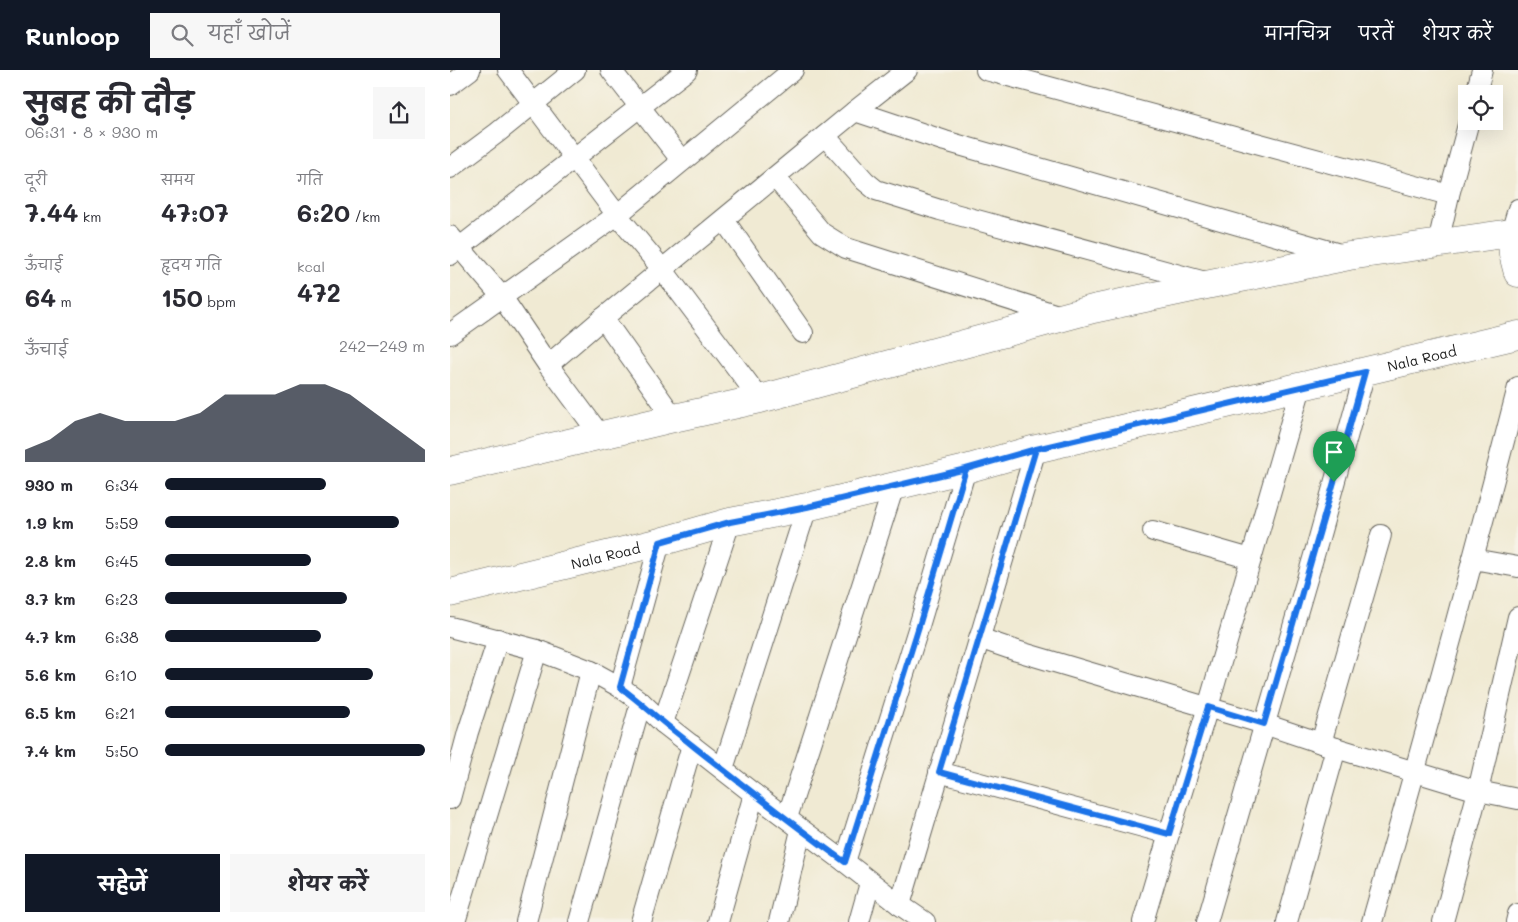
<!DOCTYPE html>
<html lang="hi">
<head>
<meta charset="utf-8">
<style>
	body { margin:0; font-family:Mali,"Playpen Sans Deva",sans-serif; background:#f7f7f7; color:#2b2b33; height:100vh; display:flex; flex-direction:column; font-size:19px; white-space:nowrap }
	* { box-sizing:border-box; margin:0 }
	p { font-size:16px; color:#7c7c81 }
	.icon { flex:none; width:28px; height:28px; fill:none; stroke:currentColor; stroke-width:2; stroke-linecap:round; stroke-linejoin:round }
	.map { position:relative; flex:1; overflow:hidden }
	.details { display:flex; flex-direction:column; background:#fff; width:450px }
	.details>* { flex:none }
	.fabs { position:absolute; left:1008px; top:15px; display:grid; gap:10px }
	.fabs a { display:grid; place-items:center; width:45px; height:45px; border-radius:0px; background:#fff; box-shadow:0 5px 20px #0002; font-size:25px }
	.pin { position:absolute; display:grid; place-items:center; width:42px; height:42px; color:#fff; margin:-51px -21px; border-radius:50% 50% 50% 0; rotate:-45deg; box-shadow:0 0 5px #0007 }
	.pin .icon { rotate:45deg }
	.round { display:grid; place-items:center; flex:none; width:52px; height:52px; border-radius:0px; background:#f7f7f7 }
	.head { display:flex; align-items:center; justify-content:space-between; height:85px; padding:0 25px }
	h1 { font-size:28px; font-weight:700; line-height:38px }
	.figures { display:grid; grid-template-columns:repeat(3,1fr); gap:8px; height:85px; padding:5px 25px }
	.figures div { display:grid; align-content:center }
	.figures b { font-size:25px; font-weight:700 }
	.figures small { font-size:14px; font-weight:400 }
	.figures p { font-size:14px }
	.chart { height:140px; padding:10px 25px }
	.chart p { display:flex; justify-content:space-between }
	.chart svg { width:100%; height:90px; margin-top:5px; fill:#111827; opacity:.7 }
	.primary-button { display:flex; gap:10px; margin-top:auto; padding:10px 25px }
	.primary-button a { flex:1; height:58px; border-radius:0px; background:#111827; color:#fff; font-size:20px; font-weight:700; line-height:58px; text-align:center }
	.primary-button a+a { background:#f7f7f7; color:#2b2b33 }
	ul { padding:0 25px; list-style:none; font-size:16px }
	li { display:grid; grid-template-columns:80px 60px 1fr; align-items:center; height:38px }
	li i { height:12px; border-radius:6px; background:#111827 }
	header { display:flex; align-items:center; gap:30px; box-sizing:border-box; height:70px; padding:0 25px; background:#111827; color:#fff }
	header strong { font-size:24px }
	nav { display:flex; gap:28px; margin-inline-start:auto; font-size:18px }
	.search { width:350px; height:45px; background:#f7f7f7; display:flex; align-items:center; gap:12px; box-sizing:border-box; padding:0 18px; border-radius:0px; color:#7c7c81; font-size:19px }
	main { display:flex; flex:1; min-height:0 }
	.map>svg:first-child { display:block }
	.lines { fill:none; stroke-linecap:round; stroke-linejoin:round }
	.street-casing { stroke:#66645c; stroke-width:22 }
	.secondary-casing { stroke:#66645c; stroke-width:29 }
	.street { stroke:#fff; stroke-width:20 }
	.secondary { stroke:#fff; stroke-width:28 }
	.route-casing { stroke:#fff; stroke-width:10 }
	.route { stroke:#1a73e8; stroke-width:6 }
	.labels { text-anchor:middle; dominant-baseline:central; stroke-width:5; stroke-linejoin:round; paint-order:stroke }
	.street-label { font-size:14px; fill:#1c1c1c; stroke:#f7f3e8 }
</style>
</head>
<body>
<header>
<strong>Runloop</strong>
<div class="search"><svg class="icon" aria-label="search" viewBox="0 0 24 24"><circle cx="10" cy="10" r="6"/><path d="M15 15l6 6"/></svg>यहाँ खोजें</div>
<nav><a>मानचित्र</a><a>परतें</a><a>शेयर करें</a></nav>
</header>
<main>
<section class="details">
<div class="head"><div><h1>सुबह की दौड़</h1><p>06:31 · 8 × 930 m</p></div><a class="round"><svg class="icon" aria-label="share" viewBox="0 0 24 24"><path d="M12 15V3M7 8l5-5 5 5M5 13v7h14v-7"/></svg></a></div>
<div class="figures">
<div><p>दूरी</p><b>7.44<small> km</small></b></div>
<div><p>समय</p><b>47:07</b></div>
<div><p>गति</p><b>6:20<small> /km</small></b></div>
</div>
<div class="figures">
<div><p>ऊँचाई</p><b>64<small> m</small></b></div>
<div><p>हृदय गति</p><b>150<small> bpm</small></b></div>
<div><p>kcal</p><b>472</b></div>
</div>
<div class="chart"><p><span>ऊँचाई</span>242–249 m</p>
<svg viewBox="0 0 160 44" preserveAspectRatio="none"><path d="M0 44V38L10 33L20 24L30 20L40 24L50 24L60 24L70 20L80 11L90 11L100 11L110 6L120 6L130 11L140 20L150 29L160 38V44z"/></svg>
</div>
<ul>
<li><b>930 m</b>6:34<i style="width:62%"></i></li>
<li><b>1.9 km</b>5:59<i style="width:90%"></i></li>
<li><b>2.8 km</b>6:45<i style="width:56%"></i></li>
<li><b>3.7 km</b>6:23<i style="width:70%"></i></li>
<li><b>4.7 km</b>6:38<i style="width:60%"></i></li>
<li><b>5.6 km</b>6:10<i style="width:80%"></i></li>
<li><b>6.5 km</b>6:21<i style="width:71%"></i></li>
<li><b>7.4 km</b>5:50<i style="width:100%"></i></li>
</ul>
<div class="primary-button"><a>सहेजें</a><a>शेयर करें</a></div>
</section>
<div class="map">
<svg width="1068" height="852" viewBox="0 0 1068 852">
	<rect width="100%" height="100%" fill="#f7f3e8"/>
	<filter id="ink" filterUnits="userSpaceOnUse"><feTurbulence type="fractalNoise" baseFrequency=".02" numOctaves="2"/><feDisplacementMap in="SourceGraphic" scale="10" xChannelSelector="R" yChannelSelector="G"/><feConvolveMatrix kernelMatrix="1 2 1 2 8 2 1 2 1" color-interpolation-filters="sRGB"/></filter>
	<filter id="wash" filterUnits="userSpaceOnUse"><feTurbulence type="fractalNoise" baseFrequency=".0096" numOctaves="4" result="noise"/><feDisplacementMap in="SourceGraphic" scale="20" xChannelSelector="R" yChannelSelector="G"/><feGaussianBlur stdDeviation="1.12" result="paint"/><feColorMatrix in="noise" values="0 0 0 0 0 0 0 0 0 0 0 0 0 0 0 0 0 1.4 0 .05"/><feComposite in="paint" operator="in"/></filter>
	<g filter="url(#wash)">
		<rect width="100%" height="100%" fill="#f0ead3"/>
	</g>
	<g filter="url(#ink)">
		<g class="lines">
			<defs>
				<g id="street">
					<path d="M58 0 167 145 213 200 310 329"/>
					<path d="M161 0 232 91"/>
					<path d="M536 0 999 125"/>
					<path d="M0 15 20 0"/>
					<path d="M1026 24 1032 0"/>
					<path d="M405 41 495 71 897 186"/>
					<path d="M375 66 415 111 426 120 490 140 759 213"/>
					<path d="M0 98 47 63 125 0"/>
					<path d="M325 107 372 163 396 178 614 247"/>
					<path d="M274 150 353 263"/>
					<path d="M1061 163 1068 139"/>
					<path d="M0 166 52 227 98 295 150 365"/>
					<path d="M988 173 999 125 1019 51"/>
					<path d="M0 185 237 0"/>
					<path d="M153 248 224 348"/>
					<path d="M0 264 167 145 343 0"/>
					<path d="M98 295 153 248 405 41 457 0"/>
					<path d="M703 461 801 489"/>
					<path d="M1023 489 1068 497"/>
					<path d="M0 557 87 580 141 601 170 617 191 632 213 653 304 724 395 792 450 835 475 852"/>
					<path d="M529 568 567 581 814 654 886 678 1028 721 1068 729"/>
					<path d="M170 617 210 472"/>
					<path d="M213 653 280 452"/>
					<path d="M871 673 931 465"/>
					<path d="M273 699 357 437"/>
					<path d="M489 702 719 764"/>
					<path d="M0 729 18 662 48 569"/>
					<path d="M337 748 444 416"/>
					<path d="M395 792 469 556 516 399"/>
					<path d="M450 835 586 379"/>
					<path d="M5 852 87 580"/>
					<path d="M76 852 141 601"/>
					<path d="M129 852 191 632"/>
					<path d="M191 852 242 675"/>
					<path d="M268 852 304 724"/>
					<path d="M329 852 351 760"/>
					<path d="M409 852 420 813"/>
					<path d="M693 852 719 764 758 637 851 317"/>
					<path d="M757 852 869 468 915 302"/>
					<path d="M837 852 886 678"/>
					<path d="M922 852C973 674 1022 496 1068 317"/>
					<path d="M993 852 1028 721 1068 547"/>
					<path d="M1066 852 1068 844"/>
				</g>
				<g id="secondary">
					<path d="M1061 163 1063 184 1068 203"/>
					<path d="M0 401 224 348 310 329 643 239 761 214 899 186 1068 162"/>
					<path id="s1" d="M0 523 210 472 280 452 357 437 516 399 586 379 1068 265"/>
				</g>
			</defs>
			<use href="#street" class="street-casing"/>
			<use href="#secondary" class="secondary-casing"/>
			<use href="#street" class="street"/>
			<use href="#secondary" class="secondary"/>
		</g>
	</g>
	<g class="lines" filter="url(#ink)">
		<defs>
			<path id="route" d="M884 412 915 302 586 379 516 399 357 437 280 452 210 472 170 617C188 630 205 646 223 660 280 705 336 750 395 792L469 556 516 399 586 379 489 702 719 764 758 637 814 654 884 412"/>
		</defs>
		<use href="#route" class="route-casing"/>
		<use href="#route" class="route"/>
	</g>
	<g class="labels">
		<g class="street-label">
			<text stroke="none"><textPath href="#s1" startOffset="1000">Nala Road</textPath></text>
			<text stroke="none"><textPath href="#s1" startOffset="160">Nala Road</textPath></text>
		</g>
	</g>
</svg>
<div class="fabs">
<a><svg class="icon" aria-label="locate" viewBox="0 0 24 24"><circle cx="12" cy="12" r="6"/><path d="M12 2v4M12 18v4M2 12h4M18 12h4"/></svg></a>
</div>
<div class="pin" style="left:884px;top:412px;background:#1e9e55"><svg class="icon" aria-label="arrive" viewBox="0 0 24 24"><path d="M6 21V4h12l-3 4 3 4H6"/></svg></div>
</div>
</main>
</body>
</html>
